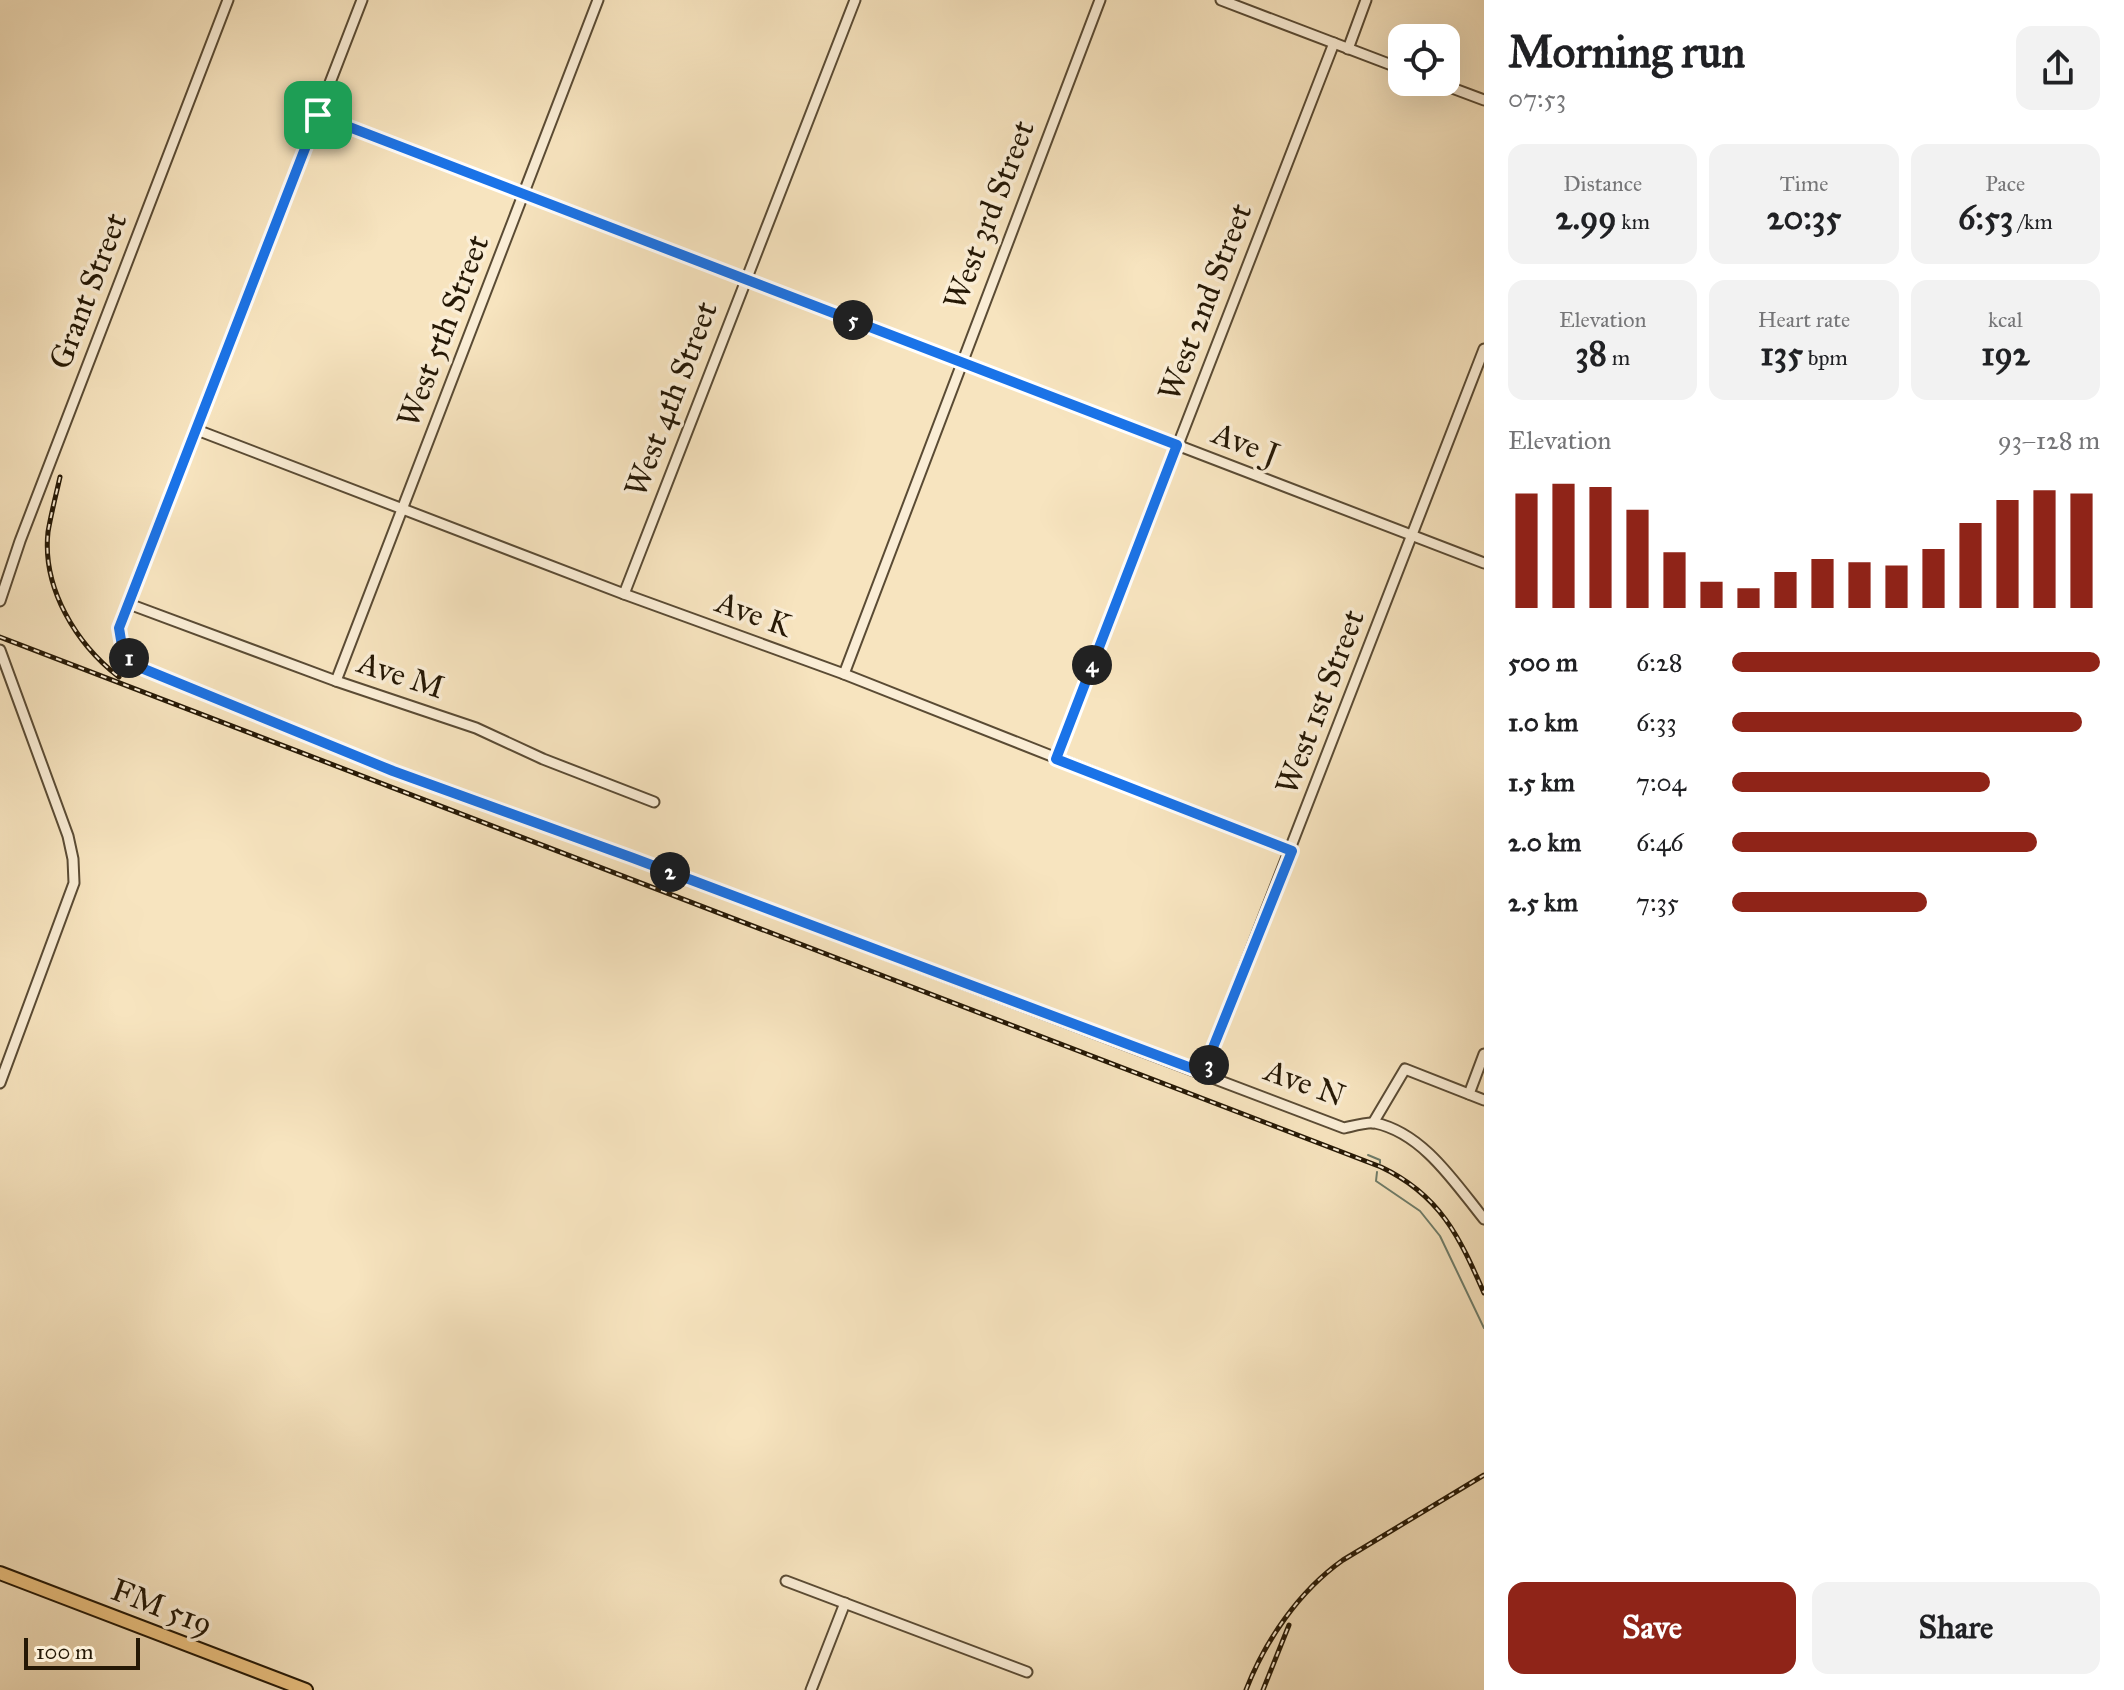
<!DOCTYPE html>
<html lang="en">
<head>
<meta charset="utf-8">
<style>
	body { margin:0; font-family:"IM FELL Great Primer",serif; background:#f2f2f2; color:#202124; height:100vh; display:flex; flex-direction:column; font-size:30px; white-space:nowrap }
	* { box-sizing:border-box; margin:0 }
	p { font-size:26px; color:#757577 }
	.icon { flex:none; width:44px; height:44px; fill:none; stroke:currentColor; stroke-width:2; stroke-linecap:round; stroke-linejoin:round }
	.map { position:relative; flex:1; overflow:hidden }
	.panel { display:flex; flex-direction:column; background:#fff; width:640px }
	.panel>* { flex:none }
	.tools { position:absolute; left:1388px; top:24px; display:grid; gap:16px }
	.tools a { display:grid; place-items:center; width:72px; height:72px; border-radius:16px; background:#fff; box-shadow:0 8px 32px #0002; font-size:40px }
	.scale { position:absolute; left:24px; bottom:20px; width:116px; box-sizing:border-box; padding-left:8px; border:4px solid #251805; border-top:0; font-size:22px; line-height:28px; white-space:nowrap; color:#251805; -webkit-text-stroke:6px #faedd5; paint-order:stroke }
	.pin { position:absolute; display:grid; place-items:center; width:68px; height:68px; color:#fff; margin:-34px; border-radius:16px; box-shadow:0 4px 12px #0006 }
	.km { position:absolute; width:40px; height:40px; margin:-20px; border-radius:50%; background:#222; color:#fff; font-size:22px; line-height:40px; text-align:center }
	.round { display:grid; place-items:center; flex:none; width:84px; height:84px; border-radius:16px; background:#f2f2f2 }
	.summary { display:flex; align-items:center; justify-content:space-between; height:136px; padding:0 24px }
	h1 { font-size:44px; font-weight:800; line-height:60px }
	.metrics { display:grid; grid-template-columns:repeat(3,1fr); gap:12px; height:136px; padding:8px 24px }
	.metrics div { display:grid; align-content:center; border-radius:16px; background:#f2f2f2; text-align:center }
	.metrics b { font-size:34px; font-weight:800 }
	.metrics small { font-size:22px; font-weight:400 }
	.metrics p { font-size:22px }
	.chart { height:224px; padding:16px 24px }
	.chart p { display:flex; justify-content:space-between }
	.chart svg { width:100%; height:144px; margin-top:8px; stroke:#8f2418; stroke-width:6 }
	.cta { display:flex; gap:16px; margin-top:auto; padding:16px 24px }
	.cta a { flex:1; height:92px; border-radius:16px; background:#8f2418; color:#fff; font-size:32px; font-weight:800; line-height:92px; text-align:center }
	.cta a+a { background:#f2f2f2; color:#202124 }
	ul { padding:0 24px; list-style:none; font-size:26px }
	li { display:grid; grid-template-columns:128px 96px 1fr; align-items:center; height:60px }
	li i { height:20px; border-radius:10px; background:#8f2418 }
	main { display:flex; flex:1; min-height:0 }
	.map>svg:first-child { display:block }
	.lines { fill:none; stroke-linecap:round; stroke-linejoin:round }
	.stream { stroke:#6e7c69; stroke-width:2 }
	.minor-casing { stroke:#5a4b34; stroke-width:13 }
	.major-casing { stroke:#251805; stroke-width:16 }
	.minor { stroke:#faedd5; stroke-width:9 }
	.major { stroke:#ecc280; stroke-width:12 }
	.rail-casing { stroke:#251805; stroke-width:5 }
	.rail { stroke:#faedd5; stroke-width:2; stroke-dasharray:6; stroke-linecap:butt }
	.route-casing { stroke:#fff; stroke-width:16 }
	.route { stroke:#1a73e8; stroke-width:10 }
	.labels { text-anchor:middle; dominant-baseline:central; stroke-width:7; stroke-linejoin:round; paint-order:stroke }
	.street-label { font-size:32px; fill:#251805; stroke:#faedd5 }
</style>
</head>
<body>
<main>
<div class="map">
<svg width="1484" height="1690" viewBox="0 0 1484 1690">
	<rect width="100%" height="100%" fill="#f7e4bf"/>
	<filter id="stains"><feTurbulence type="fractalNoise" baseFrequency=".0025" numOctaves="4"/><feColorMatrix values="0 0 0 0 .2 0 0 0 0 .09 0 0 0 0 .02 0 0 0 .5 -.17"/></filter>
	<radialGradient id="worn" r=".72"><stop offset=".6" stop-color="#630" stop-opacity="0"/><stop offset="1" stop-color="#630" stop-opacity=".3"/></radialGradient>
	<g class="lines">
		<g class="stream">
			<path d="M1368 1155 1380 1160V1163"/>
			<path d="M1377 1172 1376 1181 1420 1211 1440 1236 1484 1328"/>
		</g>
		<defs>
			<g id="minor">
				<path d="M362 0 119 628 123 652 139 667 393 771 633 858 1344 1128C1353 1126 1366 1122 1375 1123 1423 1133 1455 1183 1484 1219"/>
				<path d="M1221 0 1402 69"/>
				<path d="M1348 49 1366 0"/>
				<path d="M1436 82 1484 100"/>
				<path d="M318 115 1484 563"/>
				<path d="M197 430 624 594 844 674 1292 851"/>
				<path d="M624 594 855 0"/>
				<path d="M0 601 20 541 228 0"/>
				<path d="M129 604 336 681 476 728 543 759 654 802"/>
				<path d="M0 650 68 836 73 859 74 883 0 1083"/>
				<path d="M844 674 1100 0"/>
				<path d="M336 681 598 0"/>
				<path d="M1056 759 1334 43"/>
				<path d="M1207 1074 1210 1055 1484 349"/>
				<path d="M1469 1094 1484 1054"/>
				<path d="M1373 1123 1405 1069 1484 1100"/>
				<path d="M786 1581 1027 1672"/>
				<path d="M811 1690 845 1603"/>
			</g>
			<path id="major" d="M0 1573 306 1690"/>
		</defs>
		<use href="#minor" class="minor-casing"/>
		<use href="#major" class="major-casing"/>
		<use href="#minor" class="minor"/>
		<use href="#major" class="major"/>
		<defs>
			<g id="rail">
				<path d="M60 477C56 495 51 514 48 532 42 588 76 644 119 677"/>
				<path d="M0 637 1381 1167C1440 1195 1459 1236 1484 1293"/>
				<path d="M1246 1690C1265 1641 1299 1591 1343 1560L1484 1475"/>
				<path d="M1263 1690 1289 1625"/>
			</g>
		</defs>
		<use href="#rail" class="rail-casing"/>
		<use href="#rail" class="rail"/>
	</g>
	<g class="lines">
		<defs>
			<path id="route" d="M318 115 1177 445 1056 759 1292 851 1210 1055 1207 1074 633 858 393 771 139 667 123 652 119 628Z"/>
		</defs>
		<use href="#route" class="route-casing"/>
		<use href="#route" class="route"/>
	</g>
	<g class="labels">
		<g class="street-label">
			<text transform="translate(989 215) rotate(-69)">West 3rd Street</text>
			<text transform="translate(88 291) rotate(-69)">Grant Street</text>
			<text transform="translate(1205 302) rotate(-69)">West 2nd Street</text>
			<text transform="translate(443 331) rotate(-69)">West 5th Street</text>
			<text transform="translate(671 399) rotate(-69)">West 4th Street</text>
			<text transform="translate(1246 444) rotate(21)">Ave J</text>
			<text transform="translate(754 614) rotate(20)">Ave K</text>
			<text transform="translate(401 675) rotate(18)">Ave M</text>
			<text transform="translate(1320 702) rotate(-69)">West 1st Street</text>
			<text transform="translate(1305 1083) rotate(20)">Ave N</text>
			<text transform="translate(162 1607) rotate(21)">FM 519</text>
		</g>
	</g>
	<rect width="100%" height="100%" filter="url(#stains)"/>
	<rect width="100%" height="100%" fill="url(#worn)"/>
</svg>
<div class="tools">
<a><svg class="icon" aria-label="locate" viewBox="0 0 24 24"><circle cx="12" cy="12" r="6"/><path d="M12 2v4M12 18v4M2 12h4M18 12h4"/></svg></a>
</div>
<div class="scale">100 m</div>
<div class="pin" style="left:318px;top:115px;background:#1e9e55"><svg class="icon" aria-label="arrive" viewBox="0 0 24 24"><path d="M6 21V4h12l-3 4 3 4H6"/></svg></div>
<b class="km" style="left:129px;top:658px">1</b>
<b class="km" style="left:670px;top:872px">2</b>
<b class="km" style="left:1209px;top:1065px">3</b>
<b class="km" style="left:1092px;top:665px">4</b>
<b class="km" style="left:853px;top:320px">5</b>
</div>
<section class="panel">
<div class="summary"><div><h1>Morning run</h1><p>07:53</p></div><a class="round"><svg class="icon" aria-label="share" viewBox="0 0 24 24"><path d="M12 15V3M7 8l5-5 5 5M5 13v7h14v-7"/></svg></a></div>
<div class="metrics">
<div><p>Distance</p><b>2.99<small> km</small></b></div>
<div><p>Time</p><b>20:35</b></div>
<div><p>Pace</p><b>6:53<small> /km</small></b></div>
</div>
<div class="metrics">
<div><p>Elevation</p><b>38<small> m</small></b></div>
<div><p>Heart rate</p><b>135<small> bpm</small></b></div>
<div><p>kcal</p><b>192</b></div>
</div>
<div class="chart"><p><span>Elevation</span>93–128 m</p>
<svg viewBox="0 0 160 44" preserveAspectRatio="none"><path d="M5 44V9M15 44V6M25 44V7M35 44V14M45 44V27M55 44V36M65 44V38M75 44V33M85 44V29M95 44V30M105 44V31M115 44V26M125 44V18M135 44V11M145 44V8M155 44V9"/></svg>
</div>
<ul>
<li><b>500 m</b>6:28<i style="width:100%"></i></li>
<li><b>1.0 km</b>6:33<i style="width:95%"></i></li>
<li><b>1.5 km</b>7:04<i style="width:70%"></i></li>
<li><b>2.0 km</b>6:46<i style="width:83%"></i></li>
<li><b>2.5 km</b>7:35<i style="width:53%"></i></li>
</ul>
<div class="cta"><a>Save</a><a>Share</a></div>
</section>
</main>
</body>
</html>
